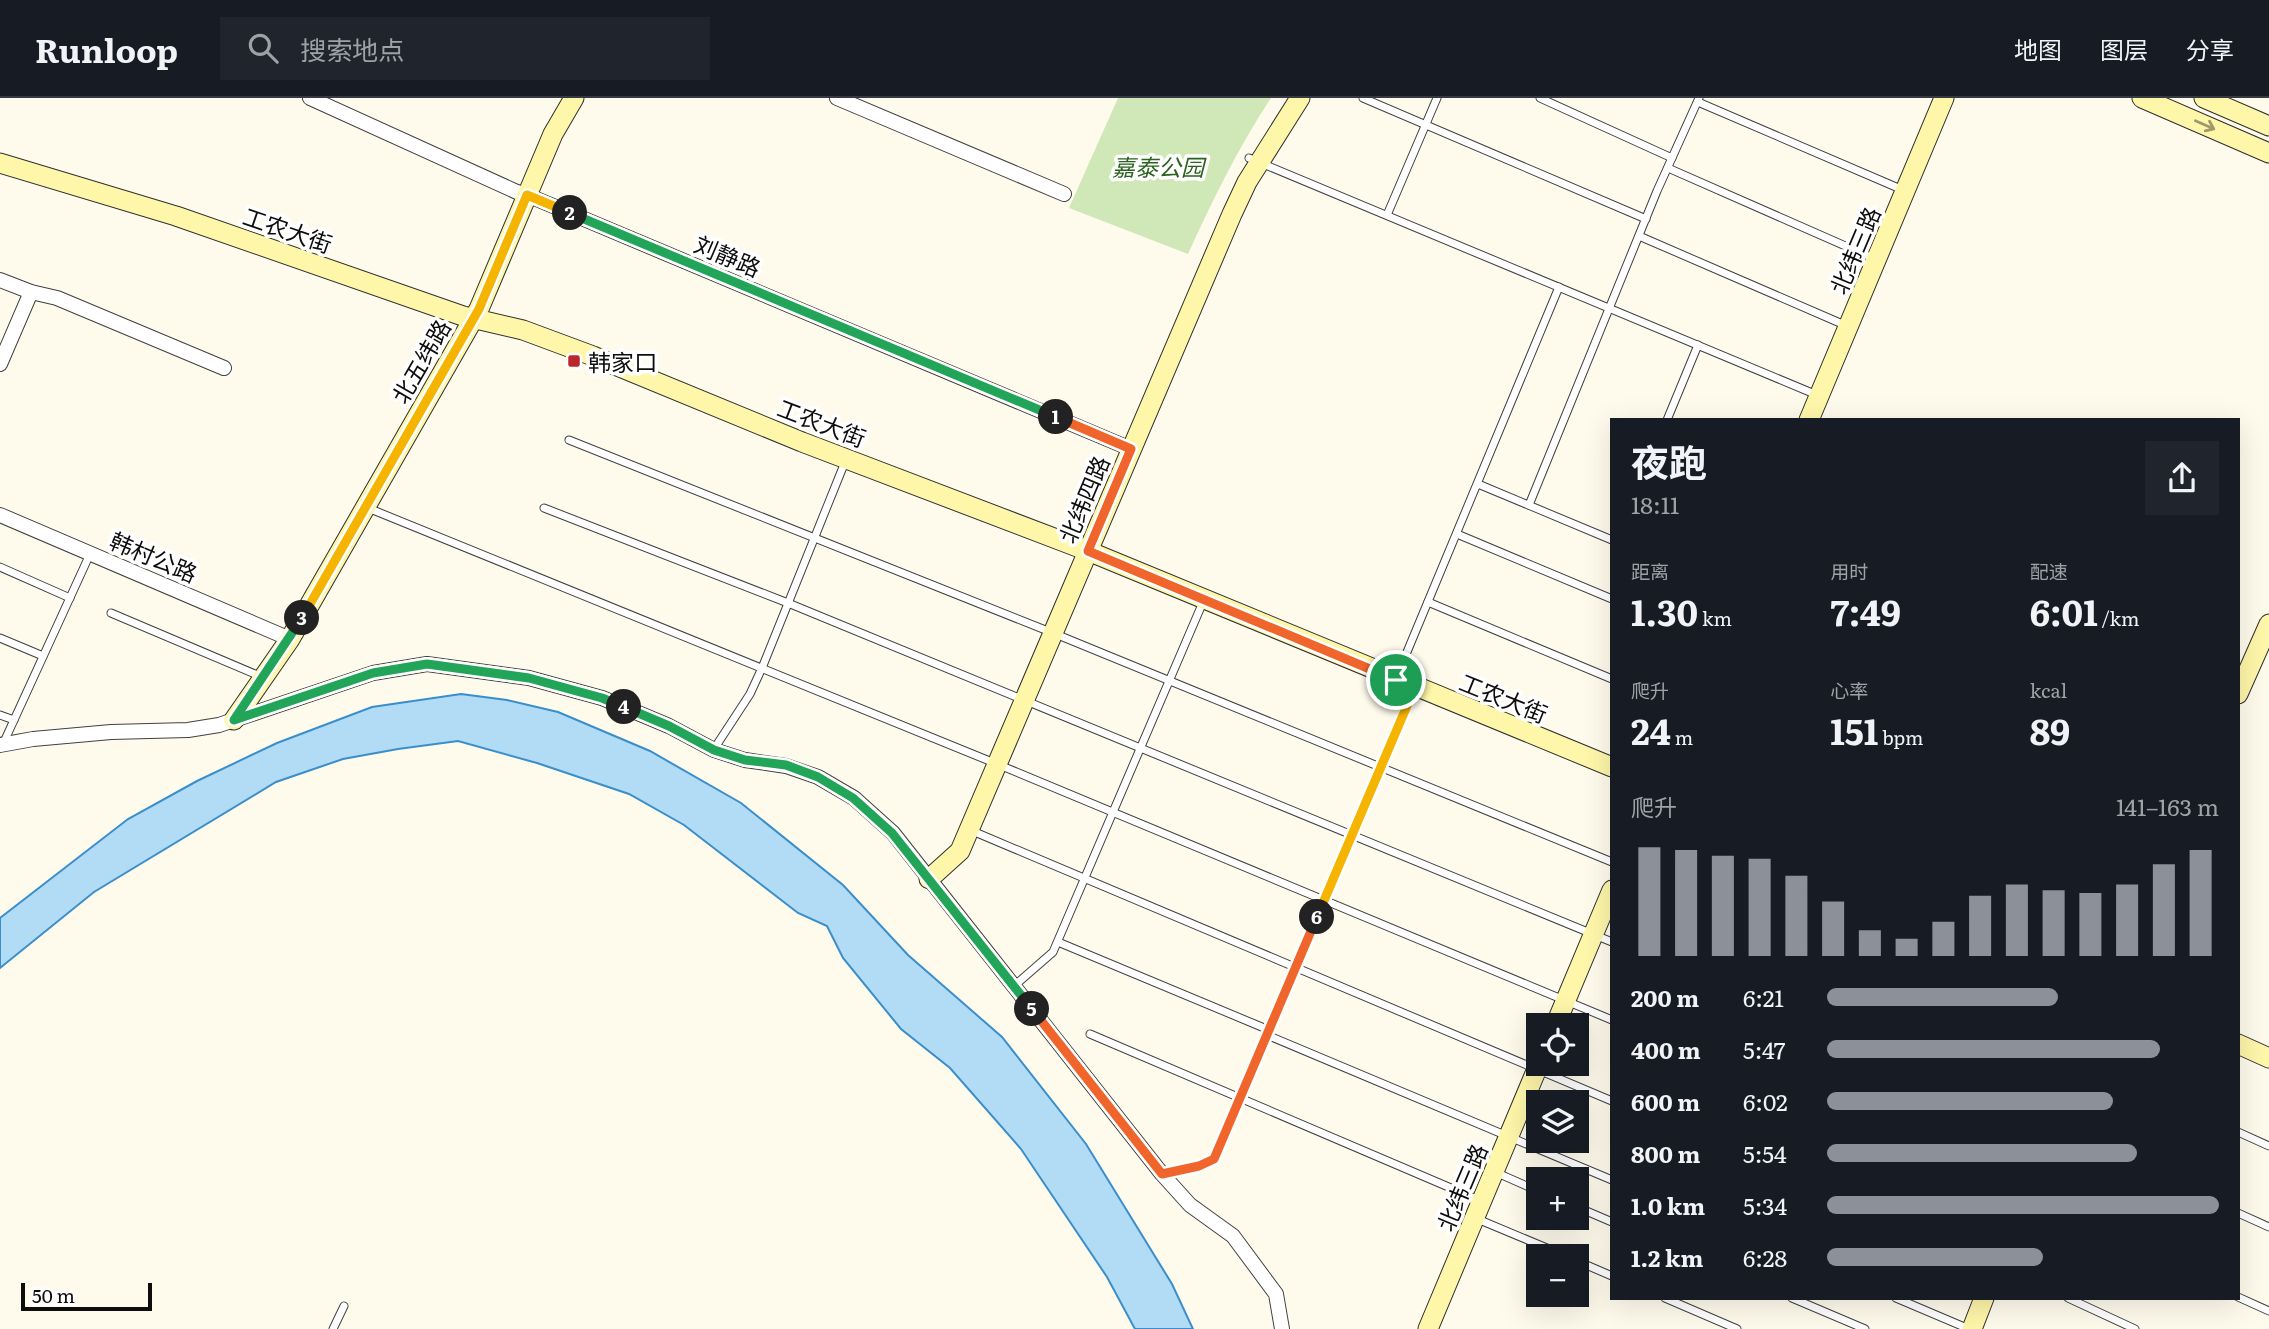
<!DOCTYPE html>
<html lang="zh">
<head>
<meta charset="utf-8">
<style>
	body { margin:0; font-family:Literata,"Noto Sans SC",serif; background:#20242c; color:#f1f3f6; height:100vh; display:flex; flex-direction:column; font-size:26px; white-space:nowrap }
	* { box-sizing:border-box; margin:0 }
	p { font-size:23px; color:#9ea1a6 }
	.icon { flex:none; width:38px; height:38px; fill:none; stroke:currentColor; stroke-width:2; stroke-linecap:round; stroke-linejoin:round }
	.map { position:relative; flex:1; overflow:hidden }
	.drawer { position:absolute; left:1610px; top:320px; width:630px; height:882px; display:flex; flex-direction:column; background:#171b24; border-radius:0px; box-shadow:0 7px 28px #0002 }
	.drawer>* { flex:none }
	.fabs { position:absolute; left:1526px; top:915px; display:grid; gap:14px }
	.fabs a { display:grid; place-items:center; width:63px; height:63px; border-radius:0px; background:#171b24; box-shadow:0 7px 28px #0002; font-size:35px }
	.scale { position:absolute; left:21px; bottom:18px; width:131px; box-sizing:border-box; padding-left:7px; border:4px solid #0d0d0d; border-top:0; font-size:19px; line-height:24px; white-space:nowrap; color:#0d0d0d; -webkit-text-stroke:5px #fff; paint-order:stroke }
	.pin { position:absolute; display:grid; place-items:center; width:60px; height:60px; color:#fff; margin:-30px; border:4px solid #fff; border-radius:50%; box-shadow:0 2px 7px #0007 }
	.km { position:absolute; width:35px; height:35px; margin:-18px; border-radius:50%; background:#222; color:#fff; font-size:19px; line-height:35px; text-align:center }
	.round { display:grid; place-items:center; flex:none; width:74px; height:74px; border-radius:0px; background:#20242c }
	.head { display:flex; align-items:center; justify-content:space-between; height:119px; padding:0 21px }
	h1 { font-size:38px; font-weight:700; line-height:52px }
	.figures { display:grid; grid-template-columns:repeat(3,1fr); gap:10px; height:119px; padding:7px 21px }
	.figures div { display:grid; align-content:center }
	.figures b { font-size:35px; font-weight:700 }
	.figures small { font-size:19px; font-weight:400 }
	.figures p { font-size:19px }
	.chart { height:196px; padding:14px 21px }
	.chart p { display:flex; justify-content:space-between }
	.chart svg { width:100%; height:126px; margin-top:7px; stroke:#8c9099; stroke-width:6 }
	ul { padding:0 21px; list-style:none; font-size:23px }
	li { display:grid; grid-template-columns:112px 84px 1fr; align-items:center; height:52px }
	li i { height:18px; border-radius:9px; background:#8c9099 }
	header { display:flex; align-items:center; gap:42px; box-sizing:border-box; height:98px; padding:0 35px; background:#171b24; border-bottom:2px solid #363941 }
	header strong { font-size:33px }
	nav { display:flex; gap:38px; margin-inline-start:auto; font-size:24px }
	.search { width:490px; height:63px; background:#20242c; display:flex; align-items:center; gap:18px; box-sizing:border-box; padding:0 24px; border-radius:0px; color:#9ea1a6; font-size:26px }
	.map>svg:first-child { display:block }
	.green { fill:#d0e8b7 }
	.water { fill:#b2dbf5; stroke:#3a8fcb; stroke-width:2 }
	.lines { fill:none; stroke-linecap:round; stroke-linejoin:round }
	.lane-casing { stroke:#404040; stroke-width:9 }
	.street-casing { stroke:#404040; stroke-width:16 }
	.secondary-casing { stroke:#2f2f2f; stroke-width:21 }
	.lane { stroke:#fff; stroke-width:7 }
	.street { stroke:#fff; stroke-width:14 }
	.secondary { stroke:#fef6a9; stroke-width:19 }
	.oneway { stroke:#9e996b }
	.split-1-casing { stroke:#fff; stroke-width:14 }
	.split-2-casing { stroke:#fff; stroke-width:14 }
	.split-3-casing { stroke:#fff; stroke-width:14 }
	.split-4-casing { stroke:#fff; stroke-width:14 }
	.split-5-casing { stroke:#fff; stroke-width:14 }
	.split-6-casing { stroke:#fff; stroke-width:14 }
	.split-7-casing { stroke:#fff; stroke-width:14 }
	.split-1 { stroke:#f0652b; stroke-width:9 }
	.split-2 { stroke:#22a559; stroke-width:9 }
	.split-3 { stroke:#f5b400; stroke-width:9 }
	.split-4 { stroke:#22a559; stroke-width:9 }
	.split-5 { stroke:#22a559; stroke-width:9 }
	.split-6 { stroke:#f0652b; stroke-width:9 }
	.split-7 { stroke:#f5b400; stroke-width:9 }
	.poi-dot { fill:#ba272c; stroke:#fff; stroke-width:2.5 }
	.labels { text-anchor:middle; dominant-baseline:central; stroke-width:7; stroke-linejoin:round; paint-order:stroke }
	.park-label { font-size:23px; font-style:italic; fill:#2b631e; stroke:#fff }
	.street-label { font-size:23px; fill:#0d0d0d; stroke:#fff }
	.poi-label { font-size:23px; fill:#0d0d0d; stroke:#fff; text-anchor:start }
</style>
</head>
<body>
<header>
<strong>Runloop</strong>
<div class="search"><svg class="icon" aria-label="search" viewBox="0 0 24 24"><circle cx="10" cy="10" r="6"/><path d="M15 15l6 6"/></svg>搜索地点</div>
<nav><a>地图</a><a>图层</a><a>分享</a></nav>
</header>
<div class="map">
<svg width="2269" height="1231" viewBox="0 0 2269 1231">
	<rect width="100%" height="100%" fill="#fffbec"/>
	<path class="green" d="M1118 0H1271C1238 50 1213 101 1188 156L1069 110Z"/>
	<path class="water" d="M461 596 507 602 558 614 650 653 741 705 843 787 908 857 1002 939 1086 1046 1172 1186 1193 1231H1135L1107 1179 1021 1051 950 970 901 931 843 860 827 828 798 815 684 727 629 696 537 665 458 643 398 651 343 661 276 684 94 794 0 870V820L128 721 197 683 277 645 372 609Z"/>
	<g class="lines">
		<defs>
			<g id="lane">
				<path d="M1363 0 1646 121"/>
				<path d="M1540 0 1672 60"/>
				<path d="M1698 4 1903 92"/>
				<path d="M1249 60 1817 297"/>
				<path d="M1668 70 1875 161"/>
				<path d="M1387 117 1437 0"/>
				<path d="M1639 138 1847 228"/>
				<path d="M1667 322 1698 247"/>
				<path d="M569 342 1053 535 1612 764"/>
				<path d="M1478 386 1612 442"/>
				<path d="M1529 407 1657 93 1699 0"/>
				<path d="M368 410 997 666 1612 922"/>
				<path d="M544 410 788 505 1612 844"/>
				<path d="M1457 436 1612 501"/>
				<path d="M0 469 70 500"/>
				<path d="M1428 504 1612 581"/>
				<path d="M111 515 262 579"/>
				<path d="M0 540 43 558"/>
				<path d="M1397 578 1559 189"/>
				<path d="M0 617 14 622"/>
				<path d="M3 646 90 456"/>
				<path d="M714 651 750 596 762 570 845 364"/>
				<path d="M970 732 1612 1003"/>
				<path d="M1058 844 1269 932"/>
				<path d="M1014 888 1053 854 1203 504"/>
				<path d="M1090 936 1479 1102"/>
				<path d="M1267 937 1612 1082"/>
				<path d="M2238 1034 2269 1048"/>
				<path d="M1495 1074 1538 1093"/>
				<path d="M1162 1076 1199 1068 1214 1061 1415 590"/>
				<path d="M1577 1109 1612 1124"/>
				<path d="M2238 1115 2269 1129"/>
				<path d="M1475 1120 1566 1158"/>
				<path d="M1577 1163 1612 1178"/>
				<path d="M2238 1199 2269 1213"/>
				<path d="M1665 1200 1737 1231"/>
				<path d="M1792 1200 1865 1231"/>
				<path d="M1896 1200 1969 1231"/>
				<path d="M2068 1200 2135 1231"/>
				<path d="M333 1231 344 1208"/>
			</g>
			<g id="street">
				<path d="M310 0 517 94 527 97 1131 351"/>
				<path d="M837 0 1064 96"/>
				<path d="M0 182 31 194 57 200 224 270"/>
				<path d="M0 266 31 194"/>
				<path d="M0 417 290 541"/>
				<path d="M0 647 33 641 111 634 188 632 219 627 373 575 427 566 529 580 602 600 669 628 714 652 745 662 786 668 818 679 854 700 893 735 1162 1076 1190 1107 1233 1138 1276 1196 1282 1231"/>
			</g>
			<g id="secondary">
				<path d="M2142 0 2269 55"/>
				<path d="M2204 0 2269 28"/>
				<path d="M0 65 176 118 463 218 523 232 593 258 802 344 1088 453 1612 669"/>
				<path d="M1809 322 1944 0"/>
				<path d="M2238 596 2269 526"/>
				<path d="M234 622 290 541 479 211 553 36 574 0"/>
				<path d="M929 781 960 753 1232 116 1247 84 1300 0"/>
				<path d="M1555 928 1612 792"/>
				<path d="M2238 946 2269 960"/>
				<path d="M1428 1231 1539 966"/>
				<path d="M1972 1231 1984 1200"/>
			</g>
		</defs>
		<use href="#lane" class="lane-casing"/>
		<use href="#street" class="street-casing"/>
		<use href="#secondary" class="secondary-casing"/>
		<use href="#lane" class="lane"/>
		<use href="#street" class="street"/>
		<use href="#secondary" class="secondary"/>
	</g>
	<defs><path id="oneway-shaft" d="M-6 0H5M1.5-3L5.5 0L1.5 3" fill="none" stroke-width="1.6" stroke-linecap="round" stroke-linejoin="round" transform="scale(1.75)"/></defs>
	<use class="oneway" href="#oneway-shaft" transform="translate(2205 27) rotate(24)"/>
	<g class="lines">
		<defs>
			<path id="split-1" d="M1056 319 1131 351 1088 453 1396 582"/>
			<path id="split-2" d="M570 115 1056 319"/>
			<path id="split-3" d="M302 520 479 211 527 97 570 115"/>
			<path id="split-4" d="M302 520 234 622 373 575 427 566 529 580 602 600 624 609"/>
			<path id="split-5" d="M624 609 669 628 714 652 745 662 786 667 818 679 853 700 892 735 1032 911"/>
			<path id="split-6" d="M1032 911 1162 1076 1199 1068 1214 1061 1317 819"/>
			<path id="split-7" d="M1317 819 1415 589 1396 582"/>
		</defs>
		<use href="#split-1" class="split-1-casing"/>
		<use href="#split-2" class="split-2-casing"/>
		<use href="#split-3" class="split-3-casing"/>
		<use href="#split-4" class="split-4-casing"/>
		<use href="#split-5" class="split-5-casing"/>
		<use href="#split-6" class="split-6-casing"/>
		<use href="#split-7" class="split-7-casing"/>
		<use href="#split-1" class="split-1"/>
		<use href="#split-2" class="split-2"/>
		<use href="#split-3" class="split-3"/>
		<use href="#split-4" class="split-4"/>
		<use href="#split-5" class="split-5"/>
		<use href="#split-6" class="split-6"/>
		<use href="#split-7" class="split-7"/>
	</g>
	<rect class="poi-dot" x="567" y="256" width="14" height="14" rx="3.5"/>
	<g class="labels">
		<g class="park-label">
			<text x="1158" y="68">嘉泰公园</text>
		</g>
		<g class="street-label">
			<text transform="translate(288 131) rotate(19)">工农大街</text>
			<text transform="translate(1854 152) rotate(-67)">北纬三路</text>
			<text transform="translate(728 157) rotate(23)">刘静路</text>
			<text transform="translate(420 263) rotate(-60)">北五纬路</text>
			<text transform="translate(822 324) rotate(21)">工农大街</text>
			<text transform="translate(1083 401) rotate(-67)">北纬四路</text>
			<text transform="translate(154 458) rotate(23)">韩村公路</text>
			<text transform="translate(1504 599) rotate(22)">工农大街</text>
			<text transform="translate(1461 1089) rotate(-67)">北纬三路</text>
		</g>
		<g class="poi-label">
			<text x="588" y="263">韩家口</text>
		</g>
	</g>
</svg>
<div class="fabs">
<a><svg class="icon" aria-label="locate" viewBox="0 0 24 24"><circle cx="12" cy="12" r="6"/><path d="M12 2v4M12 18v4M2 12h4M18 12h4"/></svg></a>
<a><svg class="icon" aria-label="layers" viewBox="0 0 24 24"><path d="M12 4l9 5-9 5-9-5zM3 14l9 5 9-5"/></svg></a>
<a>+</a>
<a>−</a>
</div>
<div class="scale">50 m</div>
<div class="pin" style="left:1396px;top:582px;background:#1e9e55"><svg class="icon" aria-label="arrive" viewBox="0 0 24 24"><path d="M6 21V4h12l-3 4 3 4H6"/></svg></div>
<b class="km" style="left:1056px;top:319px">1</b>
<b class="km" style="left:570px;top:115px">2</b>
<b class="km" style="left:302px;top:520px">3</b>
<b class="km" style="left:624px;top:609px">4</b>
<b class="km" style="left:1032px;top:911px">5</b>
<b class="km" style="left:1317px;top:819px">6</b>
<section class="drawer">
<div class="head"><div><h1>夜跑</h1><p>18:11</p></div><a class="round"><svg class="icon" aria-label="share" viewBox="0 0 24 24"><path d="M12 15V3M7 8l5-5 5 5M5 13v7h14v-7"/></svg></a></div>
<div class="figures">
<div><p>距离</p><b>1.30<small> km</small></b></div>
<div><p>用时</p><b>7:49</b></div>
<div><p>配速</p><b>6:01<small> /km</small></b></div>
</div>
<div class="figures">
<div><p>爬升</p><b>24<small> m</small></b></div>
<div><p>心率</p><b>151<small> bpm</small></b></div>
<div><p>kcal</p><b>89</b></div>
</div>
<div class="chart"><p><span>爬升</span>141–163 m</p>
<svg viewBox="0 0 160 44" preserveAspectRatio="none"><path d="M5 44V6M15 44V7M25 44V9M35 44V10M45 44V16M55 44V25M65 44V35M75 44V38M85 44V32M95 44V23M105 44V19M115 44V21M125 44V22M135 44V19M145 44V12M155 44V7"/></svg>
</div>
<ul>
<li><b>200 m</b>6:21<i style="width:59%"></i></li>
<li><b>400 m</b>5:47<i style="width:85%"></i></li>
<li><b>600 m</b>6:02<i style="width:73%"></i></li>
<li><b>800 m</b>5:54<i style="width:79%"></i></li>
<li><b>1.0 km</b>5:34<i style="width:100%"></i></li>
<li><b>1.2 km</b>6:28<i style="width:55%"></i></li>
</ul>
</section>
</div>
</body>
</html>
